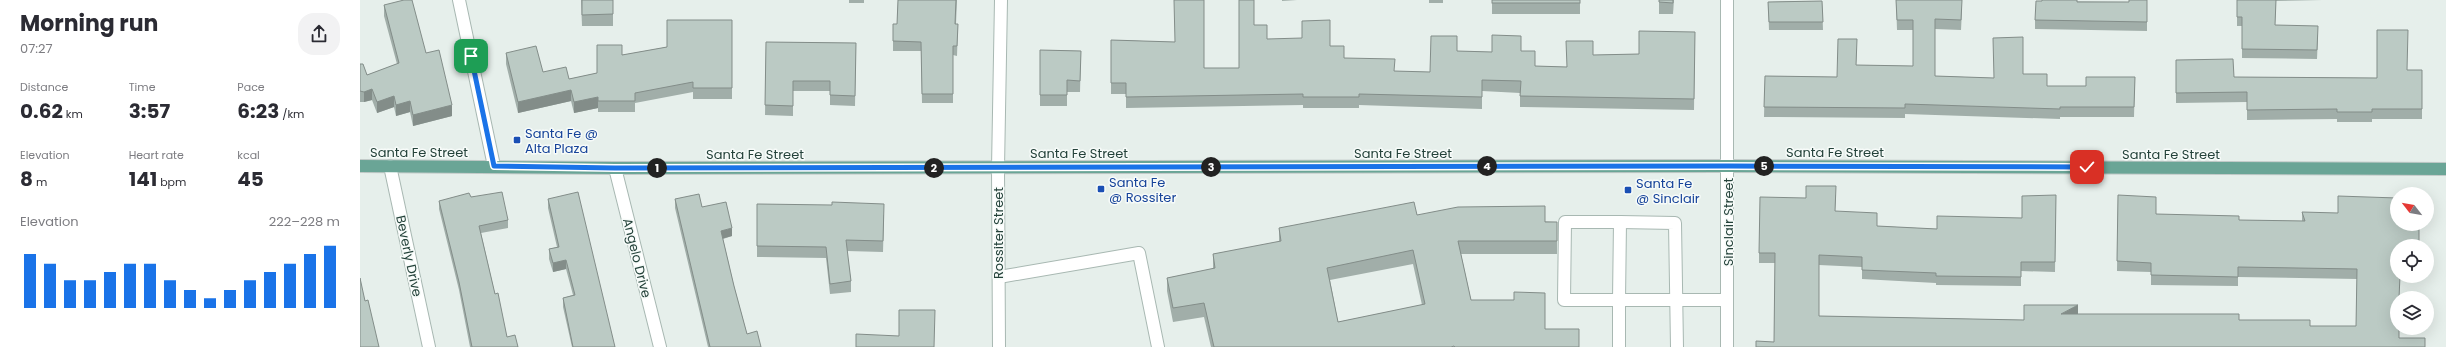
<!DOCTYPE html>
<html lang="en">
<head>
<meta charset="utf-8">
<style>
	body { margin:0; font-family:Poppins,sans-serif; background:#f2f2f3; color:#2b2b33; height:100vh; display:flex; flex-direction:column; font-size:15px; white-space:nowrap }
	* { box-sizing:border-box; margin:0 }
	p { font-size:13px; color:#7c7c81 }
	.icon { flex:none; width:22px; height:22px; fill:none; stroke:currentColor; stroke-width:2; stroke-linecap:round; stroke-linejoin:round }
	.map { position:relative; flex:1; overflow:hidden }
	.sheet { display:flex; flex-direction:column; background:#fff; width:360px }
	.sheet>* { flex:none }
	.needle { width:26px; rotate:301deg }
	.tools { position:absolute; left:2030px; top:187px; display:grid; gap:8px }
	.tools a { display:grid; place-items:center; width:44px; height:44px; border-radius:50%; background:#fff; box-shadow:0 4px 16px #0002; font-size:20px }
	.pin { position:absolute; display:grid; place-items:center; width:34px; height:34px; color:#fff; margin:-17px; border-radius:8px; box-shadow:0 2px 6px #0006 }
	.km { position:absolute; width:20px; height:20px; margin:-10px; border-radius:50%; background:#222; color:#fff; font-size:11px; line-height:20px; text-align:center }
	.round { display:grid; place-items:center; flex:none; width:42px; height:42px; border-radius:16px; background:#f2f2f3 }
	.headline { display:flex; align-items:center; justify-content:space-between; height:68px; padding:0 20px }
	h1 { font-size:22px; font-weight:700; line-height:30px }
	.metrics { display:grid; grid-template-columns:repeat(3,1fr); gap:6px; height:68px; padding:4px 20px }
	.metrics div { display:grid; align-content:center }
	.metrics b { font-size:20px; font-weight:700 }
	.metrics small { font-size:11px; font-weight:400 }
	.metrics p { font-size:11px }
	.chart { height:112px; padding:8px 20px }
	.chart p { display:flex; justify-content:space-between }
	.chart svg { width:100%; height:72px; margin-top:4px; stroke:#1a73e8; stroke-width:6 }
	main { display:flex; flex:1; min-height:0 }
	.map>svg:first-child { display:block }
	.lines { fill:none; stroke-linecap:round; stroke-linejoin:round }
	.minor-casing { stroke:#a8b8b2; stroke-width:14 }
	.major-casing { stroke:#c2cac8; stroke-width:14 }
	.minor { stroke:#fff; stroke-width:12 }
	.major { stroke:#6aa596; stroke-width:12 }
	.wall { fill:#a1aea9; fill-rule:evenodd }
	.shaded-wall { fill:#838d89 }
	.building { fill:#bbcac4; stroke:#838d89; fill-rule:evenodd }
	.route-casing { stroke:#fff; stroke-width:8 }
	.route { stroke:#1a73e8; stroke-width:5 }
	.transit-dot { fill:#1a4fb4; stroke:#f7fbf9; stroke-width:1.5 }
	.labels { text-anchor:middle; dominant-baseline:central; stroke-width:3; stroke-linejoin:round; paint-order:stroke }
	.transit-label { font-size:13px; fill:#164399; stroke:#f7fbf9; text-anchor:start }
	.street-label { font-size:13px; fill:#24423a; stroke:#f7fbf9 }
</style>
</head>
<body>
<main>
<section class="sheet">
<div class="headline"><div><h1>Morning run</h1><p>07:27</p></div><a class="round"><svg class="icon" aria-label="share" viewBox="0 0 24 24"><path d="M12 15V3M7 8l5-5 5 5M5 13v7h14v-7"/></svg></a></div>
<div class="metrics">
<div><p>Distance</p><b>0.62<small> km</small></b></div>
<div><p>Time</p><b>3:57</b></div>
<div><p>Pace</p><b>6:23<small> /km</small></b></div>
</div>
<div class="metrics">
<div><p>Elevation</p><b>8<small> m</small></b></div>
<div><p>Heart rate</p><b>141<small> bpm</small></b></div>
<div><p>kcal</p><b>45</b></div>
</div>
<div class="chart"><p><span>Elevation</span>222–228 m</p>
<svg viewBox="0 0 160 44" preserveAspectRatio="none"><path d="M5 44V11M15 44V17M25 44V27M35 44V27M45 44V22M55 44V17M65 44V17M75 44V27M85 44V33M95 44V38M105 44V33M115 44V27M125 44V22M135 44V17M145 44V11M155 44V6"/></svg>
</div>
</section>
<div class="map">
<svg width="2086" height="347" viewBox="0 0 2086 347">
	<rect width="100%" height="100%" fill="#e6efeb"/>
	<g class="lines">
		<defs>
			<g id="minor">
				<path d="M99 0 134 166"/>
				<path d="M30 166 69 347"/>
				<path d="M255 168 300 347"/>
				<path d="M1205 222H1260L1259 300H1204Z"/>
				<path d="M1260 222 1315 223 1317 347"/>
				<path d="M639 277 779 253 798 347"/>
				<path d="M639 347 638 168 641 0"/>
				<path d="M1259 347V300H1367"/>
				<path d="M1367 347V0"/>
			</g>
			<path id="major" d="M0 166 255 168 1368 166 2086 169"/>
		</defs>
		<use href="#minor" class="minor-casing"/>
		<use href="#major" class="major-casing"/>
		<use href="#minor" class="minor"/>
		<use href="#major" class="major"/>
	</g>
	<g class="wall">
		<path d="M221 0H253V26H222Z"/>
		<rect x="489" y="0" width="15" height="3"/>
		<path d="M538 0H597L596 24H598L597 56 593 55V103H562L561 51H533V24H537Z"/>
		<path d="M922 0H937L922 1Z"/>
		<rect x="1069" y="0" width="14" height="3"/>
		<rect x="1132" y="0" width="88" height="14"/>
		<path d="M1299 0H1314L1313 14H1299Z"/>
		<path d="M1536 0 1602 10 1601 30 1575 29V76L1634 78 1663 74 1687 86H1726L1775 77 1774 117H1700V119L1545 114V118L1404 117 1405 76 1477 77 1497 49 1496 65 1553 66V30H1537Z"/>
		<path d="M1787 0V31L1675 29V20L1682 1 1769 2Z"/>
		<path d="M1877 0H1962L1916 1 1915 25 1958 35 1957 59 1882 58V26H1877Z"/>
		<path d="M1462 1 1463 30H1409L1408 2Z"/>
		<path d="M24 5 66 53 92 116 53 126 50 112 36 116 34 107 17 113 12 100 4 102H0V64L7 75 37 64 24 16Z"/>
		<path d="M372 20V99H333V92L275 103V112H238V108L214 113 211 101 158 113 146 64V53L183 72 209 79 237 73 262 55 307 47Z"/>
		<path d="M894 25 907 39 970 46 984 58 1035 71 1070 72 1097 51 1132 52 1161 51 1175 66 1206 67 1233 55 1279 54 1335 32 1334 110 1160 107V93L1122 91V109L999 105V108H943V105L766 108V94H751V40L815 42 844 68H879Z"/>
		<path d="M406 42 496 43 495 106 470 105V91H433V116L405 115Z"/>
		<path d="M680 50 721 51 720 92H707V106H680Z"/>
		<path d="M1816 60 1874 77 2017 78 2047 70H2062V119H2012V122H1977V119L1887 120V102L1816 103Z"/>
		<path d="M1476 195 1475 211 1517 226 1577 229 1662 218 1696 195 1695 272 1661 271V286L1576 285V283L1502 279V267L1459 265V316L1664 320 1718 314 1879 320 1950 326H1996L1997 279 1878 277V286L1791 285V272L1757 271 1758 195 1796 214 1879 220 1942 221V212L2037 246V328L1414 342 1415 263H1399V253L1446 198Z"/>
		<path d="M111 197 148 220V228L121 233 135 294 147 337 158 347H110L99 290 79 209V201Z"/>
		<path d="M188 199 255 347H212L203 307V298L213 295 206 269 193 272 189 259V249L197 247 188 208Z"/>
		<path d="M315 199 342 207 372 236 363 239 374 286 387 334 401 347H348L315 208Z"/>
		<path d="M397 204 524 215 523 252 487 251 491 281V292L470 294 466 258 397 257Z"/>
		<path d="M1057 215 1197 222V254H1101L1111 300 1185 329 1219 347H851L844 317 813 322 807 291V278L853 269V254L919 242V228ZM1053 264 1062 305 978 322 970 280Z"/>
	</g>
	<g class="shaded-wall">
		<path d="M12 89V100L4 102V92Z"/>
		<path d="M211 90V101L158 113V102Z"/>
		<path d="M34 96V107L17 113V102Z"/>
		<path d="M238 97V108L214 113V102Z"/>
		<path d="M50 101V112L36 116V105Z"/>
		<path d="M92 105V116L53 126V115Z"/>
		<path d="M372 228V236L361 239V231Z"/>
		<path d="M206 260V269L193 272V263Z"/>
		<path d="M1718 305V314H1701Z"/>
	</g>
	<g class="building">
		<path d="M44 0H52L66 53 79 50 92 105 53 115 50 101 36 105 34 96 17 102 12 89 4 92 0 91V64H3L7 75 39 63 24 5Z"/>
		<path d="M222 0H253V14L222 15Z"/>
		<path d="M538 0H596L595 24H598L597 46H593V94H562L561 42 533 41V24H537Z"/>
		<path d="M814 0H844V68H879V0H894V25H907V39L942 38V21L970 20V46H984V58L1035 59 1034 71 1070 72 1071 36H1097V51L1132 52V35L1161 36V51H1175V66L1207 67 1206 41H1233V55L1279 54V31L1335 32 1334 99 1160 96 1161 81 1122 80V97L999 94V97H943V94L766 97V83H751V40L815 42Z"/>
		<rect x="1132" y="0" width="88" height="3"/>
		<path d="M1299 0H1313V3L1299 2Z"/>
		<path d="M1536 0H1602L1601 20 1575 19V76L1634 78 1633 38 1663 37V74H1687V86H1726V77H1775L1774 107H1700V109L1545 104V108L1404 107 1405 76 1477 77 1478 39H1497L1496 65 1553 66V20H1537Z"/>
		<path d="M1682 0H1717V2H1769V0H1787V22L1675 20 1676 1H1682Z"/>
		<path d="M1877 0H1916L1915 25 1958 26 1957 50 1882 49V17H1877Z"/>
		<path d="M1462 1 1463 22H1409L1408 2Z"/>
		<path d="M307 20H372V88H333V82L275 93V101H238V97L214 102 211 90 158 102 146 53 176 46 183 72 206 67 209 79 237 73V45H262V55L307 47Z"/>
		<path d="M2017 30H2048L2047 70H2062V109H2012V112H1977V109L1887 110V92L1816 93V60L1873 59 1874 77 2017 78Z"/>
		<path d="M406 42 496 43 495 96 470 95V81H433V106L405 105Z"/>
		<path d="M680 50 721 51 720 81 707 80V95H680Z"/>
		<path d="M1446 186H1476L1475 211 1517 213V226L1577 229V216L1662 218V196L1696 195 1695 262H1661V277L1576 276V273L1502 270V257L1459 255V316L1664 320V305H1718L1701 314H1879V320H1950V326H1996L1997 269 1878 267V277L1791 275V263L1757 261 1758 195 1796 197V214L1879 216V220L1945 221 1942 212 1978 213V196L2037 198V224H2059V246H2037V276H2040L2039 298H2037V328H2039V338H2065V347H1396V341L1414 342 1415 253H1399L1400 197 1446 198Z"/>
		<path d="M142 192 148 220 119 226 135 294 138 293 147 337 155 335 158 347H112L99 282 79 201 109 193 111 197Z"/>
		<path d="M218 192 255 347H213L203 298 215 295 206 260 193 263 189 249 199 247 188 199Z"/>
		<path d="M339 194 342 207 366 202 372 228 361 231 374 286 387 334 397 331 401 347H350L315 199Z"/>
		<path d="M472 202 524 204 523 241 486 240 491 281 470 284 466 247 397 246V204L472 205Z"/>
		<path d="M1054 202 1057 215 1098 207 1185 206V222H1197V241H1098L1111 300H1154V292L1185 293V329H1219V347H1095L1094 346 1091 347H854L844 303 813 308 807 278 855 268 853 254 921 241 919 228ZM1053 250 1065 304 978 322 967 268Z"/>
		<path d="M0 278 5 301 8 300 19 347H0Z"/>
		<path d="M539 310H575L574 347H496V334L539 336Z"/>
	</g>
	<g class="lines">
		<defs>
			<path id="route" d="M111 56 134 166 255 168 1368 166 1727 167"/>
		</defs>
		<use href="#route" class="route-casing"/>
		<use href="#route" class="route"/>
	</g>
	<g class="transit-dot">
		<rect x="153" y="136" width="8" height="8" rx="2"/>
		<rect x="737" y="185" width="8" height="8" rx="2"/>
		<rect x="1264" y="186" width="8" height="8" rx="2"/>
	</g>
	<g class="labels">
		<g class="transit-label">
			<text x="165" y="133">Santa Fe @<tspan x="165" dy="15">Alta Plaza</tspan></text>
			<text x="749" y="182">Santa Fe<tspan x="749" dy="15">@ Rossiter</tspan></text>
			<text x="1276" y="183">Santa Fe<tspan x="1276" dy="15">@ Sinclair</tspan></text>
		</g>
		<g class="street-label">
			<text x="59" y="152">Santa Fe Street</text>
			<text x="1475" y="152">Santa Fe Street</text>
			<text x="719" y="153">Santa Fe Street</text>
			<text x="1043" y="153">Santa Fe Street</text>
			<text x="395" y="154">Santa Fe Street</text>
			<text x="1811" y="154">Santa Fe Street</text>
			<text transform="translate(1368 222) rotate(-90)">Sinclair Street</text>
			<text transform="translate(638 233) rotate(-90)">Rossiter Street</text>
			<text transform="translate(49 256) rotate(78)">Beverly Drive</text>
			<text transform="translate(277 258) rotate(76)">Angelo Drive</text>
		</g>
	</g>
</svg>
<div class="tools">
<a><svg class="needle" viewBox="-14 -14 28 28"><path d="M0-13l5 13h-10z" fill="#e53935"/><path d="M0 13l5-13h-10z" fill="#7c7c81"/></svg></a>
<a><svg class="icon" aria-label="locate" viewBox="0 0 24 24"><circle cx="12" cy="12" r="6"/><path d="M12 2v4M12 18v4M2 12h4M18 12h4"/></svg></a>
<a><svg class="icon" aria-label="layers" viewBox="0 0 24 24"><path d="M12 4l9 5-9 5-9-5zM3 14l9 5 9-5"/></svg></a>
</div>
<div class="pin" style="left:111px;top:56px;background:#1e9e55"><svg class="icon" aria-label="arrive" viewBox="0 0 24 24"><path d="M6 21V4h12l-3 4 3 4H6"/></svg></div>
<div class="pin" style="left:1727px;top:167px;background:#d93025"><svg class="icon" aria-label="check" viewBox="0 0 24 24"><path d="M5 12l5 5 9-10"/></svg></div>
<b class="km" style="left:297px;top:168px">1</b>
<b class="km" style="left:574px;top:168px">2</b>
<b class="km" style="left:851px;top:167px">3</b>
<b class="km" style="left:1127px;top:166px">4</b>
<b class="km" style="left:1404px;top:166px">5</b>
</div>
</main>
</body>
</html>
